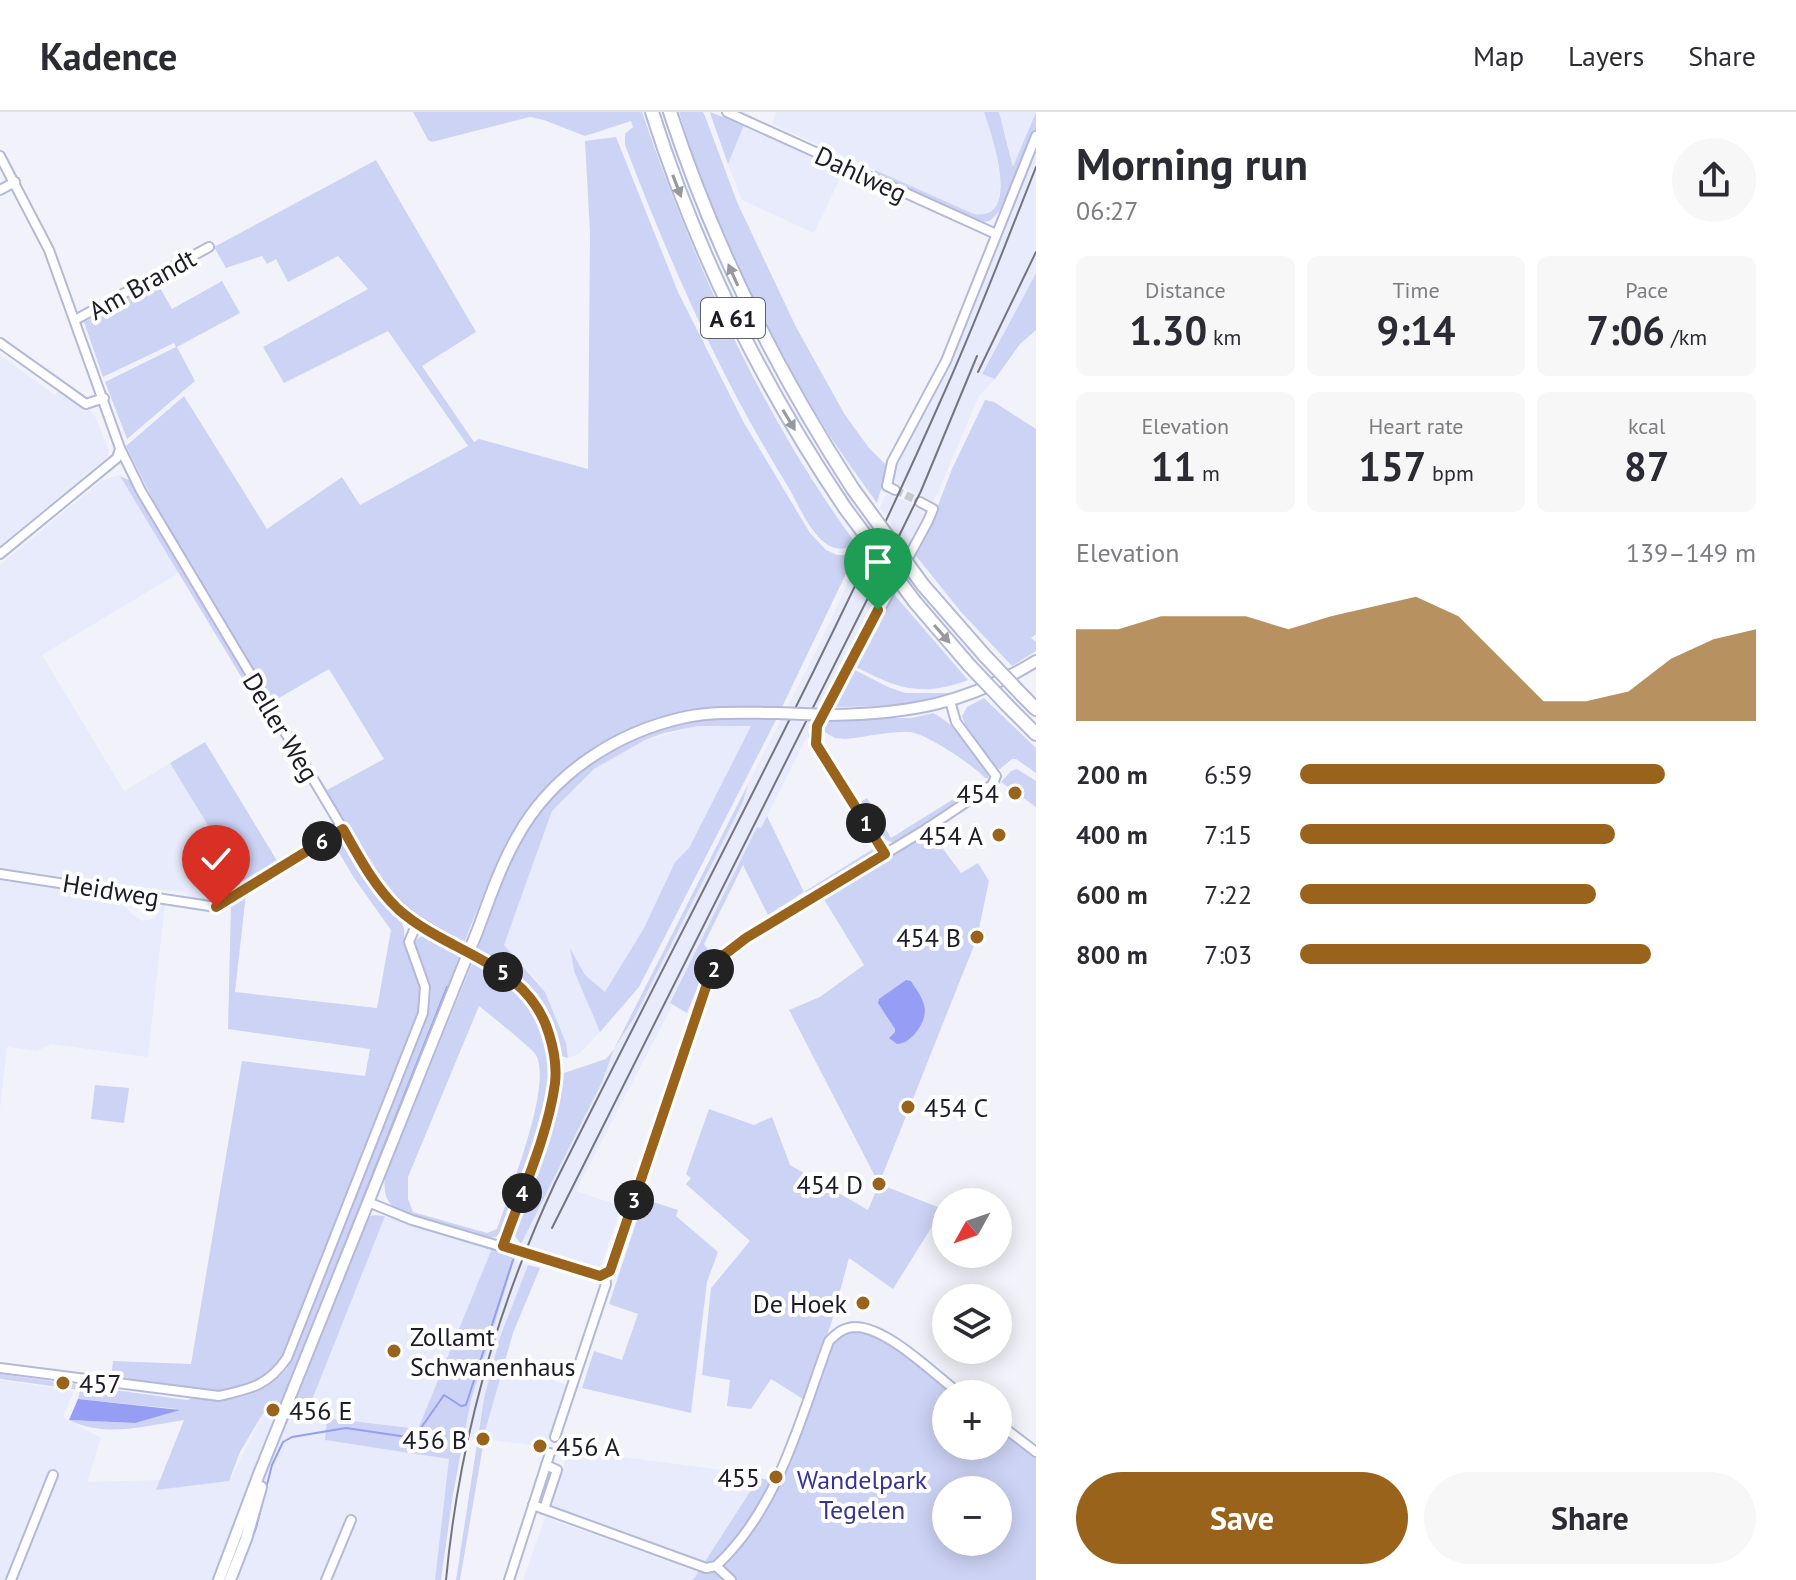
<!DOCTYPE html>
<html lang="en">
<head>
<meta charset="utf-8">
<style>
	body { margin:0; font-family:"PT Sans",sans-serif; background:#f7f7f7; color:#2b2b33; height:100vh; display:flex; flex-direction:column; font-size:30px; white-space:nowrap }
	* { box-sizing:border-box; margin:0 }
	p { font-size:26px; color:#7c7c81 }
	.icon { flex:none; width:44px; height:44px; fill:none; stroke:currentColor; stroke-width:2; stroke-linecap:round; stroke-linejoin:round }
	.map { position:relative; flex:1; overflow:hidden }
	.details { display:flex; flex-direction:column; background:#fff; width:760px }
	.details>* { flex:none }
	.needle { width:52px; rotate:230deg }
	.fabs { position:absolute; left:932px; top:1076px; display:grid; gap:16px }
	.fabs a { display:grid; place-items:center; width:80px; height:80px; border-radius:50%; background:#fff; box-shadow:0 4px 20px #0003; font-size:40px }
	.pin { position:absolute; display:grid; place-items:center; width:68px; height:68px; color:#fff; margin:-82px -34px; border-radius:50% 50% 50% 0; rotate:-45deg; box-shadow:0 0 8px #0007 }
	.pin .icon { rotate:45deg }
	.km { position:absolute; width:40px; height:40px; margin:-20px; border-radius:50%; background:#222; color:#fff; font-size:22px; line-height:40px; text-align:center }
	.round { display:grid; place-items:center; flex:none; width:84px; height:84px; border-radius:42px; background:#f7f7f7 }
	.summary { display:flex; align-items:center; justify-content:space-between; height:136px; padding:0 40px }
	h1 { font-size:44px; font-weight:700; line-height:60px }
	.metrics { display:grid; grid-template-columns:repeat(3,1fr); gap:12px; height:136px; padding:8px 40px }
	.metrics div { display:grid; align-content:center; border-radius:12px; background:#f7f7f7; text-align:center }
	.metrics b { font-size:40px; font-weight:700 }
	.metrics small { font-size:22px; font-weight:400 }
	.metrics p { font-size:22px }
	.chart { height:224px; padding:16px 40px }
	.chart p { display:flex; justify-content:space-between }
	.chart svg { width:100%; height:144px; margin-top:8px; fill:#99631c; opacity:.7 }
	.button { display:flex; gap:16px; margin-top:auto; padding:16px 40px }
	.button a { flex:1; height:92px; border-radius:48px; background:#99631c; color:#fff; font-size:32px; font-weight:700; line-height:92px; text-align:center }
	.button a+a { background:#f7f7f7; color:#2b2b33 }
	ul { padding:0 40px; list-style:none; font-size:26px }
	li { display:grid; grid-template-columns:128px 96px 1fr; align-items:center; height:60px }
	li i { height:20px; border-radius:10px; background:#99631c }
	header { display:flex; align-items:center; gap:48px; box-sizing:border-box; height:112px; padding:0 40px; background:#fff; border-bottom:2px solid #e1e1e2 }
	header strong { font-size:38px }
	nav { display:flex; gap:44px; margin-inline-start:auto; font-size:28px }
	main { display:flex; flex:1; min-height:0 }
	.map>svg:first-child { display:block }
	.built { fill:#e8ebfb }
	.green { fill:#cdd3f5; fill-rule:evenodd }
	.water { fill:#959ef4 }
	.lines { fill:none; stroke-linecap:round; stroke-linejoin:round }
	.stream { stroke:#959ef4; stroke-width:2 }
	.minor-tunnel { stroke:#c7c8d0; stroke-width:8; stroke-dasharray:8 4; stroke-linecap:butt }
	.minor-casing { stroke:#b4b9d9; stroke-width:12 }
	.major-casing { stroke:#b4b9d9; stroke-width:14 }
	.highway-casing { stroke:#b4b9d9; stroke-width:16 }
	.minor { stroke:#fff; stroke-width:8 }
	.major { stroke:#fff; stroke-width:10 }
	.highway { stroke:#fff; stroke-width:12 }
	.rail { stroke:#74757f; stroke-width:2 }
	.major-bridge-casing { stroke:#b4b9d9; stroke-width:14; stroke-linecap:butt }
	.highway-bridge-casing { stroke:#b4b9d9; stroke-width:16; stroke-linecap:butt }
	.major-bridge { stroke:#fff; stroke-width:10 }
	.highway-bridge { stroke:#fff; stroke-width:12 }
	.oneway { fill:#98999e }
	.route-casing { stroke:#fff; stroke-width:16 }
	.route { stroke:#99631c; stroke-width:10 }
	.poi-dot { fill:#99631c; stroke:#fff; stroke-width:3 }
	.labels { text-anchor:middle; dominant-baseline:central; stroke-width:8; stroke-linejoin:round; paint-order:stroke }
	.shield { fill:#fff; stroke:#5f6068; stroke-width:2 }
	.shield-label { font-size:24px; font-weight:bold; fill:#1b1c28 }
	.street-label { font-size:26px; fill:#1b1c28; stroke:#fff }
	.poi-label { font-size:26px; fill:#1b1c28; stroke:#fff; text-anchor:end }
	.park-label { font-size:26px; fill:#373395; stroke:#fff }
</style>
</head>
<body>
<header>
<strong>Kadence</strong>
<nav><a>Map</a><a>Layers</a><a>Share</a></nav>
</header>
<main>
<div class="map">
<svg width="1036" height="1468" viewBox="0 0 1036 1468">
	<rect width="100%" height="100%" fill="#f2f3fa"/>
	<g class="built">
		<path d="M777 0H984L994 29 1000 64 999 93 992 101 984 104 974 102 772 12Z"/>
		<path d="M999 0H1035L1013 57 1011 44Z"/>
		<path d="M744 13 844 58 814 121 742 88 728 52Z"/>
		<path d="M1036 30V161L982 261 995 267 979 284 933 392 898 372 891 362 938 272Z"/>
		<path d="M0 243 55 283 60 276 94 302 109 338 107 345 0 434Z"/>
		<path d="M120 363 179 461 42 543 124 679 170 651 244 773 215 791 190 788 186 781 0 756V453L101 369Z"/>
		<path d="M889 382 918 395 925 405 908 434 880 396 885 384Z"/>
		<path d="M862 439 886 469 761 716 757 715 670 891 672 894 576 1079 621 1094 600 1157 521 1132 602 970 614 937 634 906 743 690 748 672 820 531Z"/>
		<path d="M741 612 751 614 689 736 675 750 644 816 605 881 585 863 571 839 574 859 600 920 579 942 568 946 566 931 545 880 537 869 504 833 552 699 594 657 645 628 698 614Z"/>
		<path d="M0 768 107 782 116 785 133 803 143 809 155 806 162 792 165 793 148 945 51 932 37 939 7 935 0 998Z"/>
		<path d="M385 1104 492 1136 418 1318 327 1306 326 1328 450 1347 435 1468H0V1268L74 1279 63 1305 101 1326 87 1370 231 1366 265 1298 306 1303Z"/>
		<path d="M514 1148 528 1153 500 1225 484 1285 477 1326 464 1324 471 1288Z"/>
		<path d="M504 1251 567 1273 547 1335 483 1327Z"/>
		<path d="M569 1338 761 1363 706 1451 550 1394Z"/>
		<path d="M545 1405 703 1462 697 1468H523Z"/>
	</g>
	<g class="green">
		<path d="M413 0H642C694 152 761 302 856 432 847 437 838 439 828 433 809 421 798 391 787 373 720 265 670 151 625 33V22L633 15 631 9 585 24 544 8 530 5 432 30 428 28Z"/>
		<path d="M679 0H703L705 4 737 90 796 215 845 303 869 336 886 353 887 358 877 391C858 364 838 338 821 310 761 215 712 108 679 0Z"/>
		<path d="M710 0 744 13 728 52 711 4Z"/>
		<path d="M984 0H999L1013 55 1036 0C1036 6 1036 13 1036 19 1032 37 1005 101 989 109 983 111 977 109 970 108L874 62 875 58 974 102C1022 110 992 23 984 0Z"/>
		<path d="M616 25 678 180 744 311 810 421 826 438 837 443H855L782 595C684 596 587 613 527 699 499 739 482 787 464 831 443 821 423 811 405 797 376 774 348 717 328 685L327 679 322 676 164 410 126 334 184 284 267 417 342 365 360 393 468 334 388 219 284 271 263 235 368 177 338 144 288 170 276 147 267 152 262 144 226 156 214 135 376 48 476 220 422 254 474 330 479 327 588 357 590 121 585 29ZM329 557 384 647 327 678 272 590Z"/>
		<path d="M1036 161V218L1020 232 995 267 982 262Z"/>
		<path d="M155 167 172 197 222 169 240 201 177 235 195 269 127 327 105 270 176 235 174 231 103 265 84 210 112 195 110 191Z"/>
		<path d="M985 288 994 290 1036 317V522L1031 526 1036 530V539L1012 554 961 500 913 440 930 414 952 357Z"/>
		<path d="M120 364 133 370 264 593 260 596Z"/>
		<path d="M892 480 968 568C921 586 896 576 854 554Z"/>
		<path d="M853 557 888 575 905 581H950L902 594 831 595Z"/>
		<path d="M984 586 1036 636V661L1016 647H1012L1000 657C986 654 966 618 962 604L967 595Z"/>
		<path d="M933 601C957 613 972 638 988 659V666H985C973 653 926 621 909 620 889 619 866 625 845 627L835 626 821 618 825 606H912Z"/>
		<path d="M778 604 639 875 600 920 574 859 570 836 585 863 605 880 644 816 675 750 689 736 751 614H698L664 621 645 628 594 657 552 699 504 833 545 880 566 931 568 946 561 944C546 891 523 867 477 839 493 801 502 756 525 720 565 658 632 617 704 607 728 604 753 605 778 604Z"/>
		<path d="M205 630 279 752 244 773 170 651Z"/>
		<path d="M1017 657 1036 669V695L1001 670 1011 659Z"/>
		<path d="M979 671V679L893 731 880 725 859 691 867 686 891 726Z"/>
		<path d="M748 672 743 690 634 906 614 937 602 970 521 1132 515 1124 517 1106 555 994 561 962 606 947 614 937Z"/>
		<path d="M767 704 804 780 873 737V744L812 781 804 780 768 803 743 753 704 832 711 842 687 901 670 891 757 715 761 716Z"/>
		<path d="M929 718 961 761 978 751 989 769 977 826 879 1072 943 1097 893 1177 849 1146 831 1212 803 1287 771 1267 751 1297 727 1294 730 1268 702 1263 711 1176 750 1129 686 1072 691 1066 686 1062 709 997 754 1013 772 1005 790 1053 868 1098 879 1072 789 898 820 885 864 853 822 784Z"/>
		<path d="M337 726 345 728 380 784 400 805 404 817 405 834 421 872V897L285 1241C266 1268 248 1275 216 1279L111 1265 113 1249 191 1252 242 949 365 964 370 937 228 917 231 791 246 782 235 880 377 896 391 818 354 766 334 732 329 731Z"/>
		<path d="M430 822 461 839 435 911 279 1300 265 1298 240 1340 229 1369 156 1378 184 1308C145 1314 105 1326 69 1308L135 1311 177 1297 78 1287 80 1278 0 1267V1262L187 1288C200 1283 212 1287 225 1287 250 1287 270 1274 287 1257L429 897 431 878 415 836 416 828 423 823Z"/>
		<path d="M474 847C597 916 541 1011 505 1115L496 1125 486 1126C463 1119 401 1109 389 1090 384 1082 384 1075 385 1065ZM479 894C490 903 531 935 536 943 553 974 508 1083 497 1117L487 1121 413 1100 408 1087V1065Z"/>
		<path d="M95 973 129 976 124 1011 91 1007Z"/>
		<path d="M644 1087 678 1098 676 1104 718 1140 707 1170 691 1301 582 1276 594 1239 622 1248 638 1202 609 1192Z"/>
		<path d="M373 1103 385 1104 306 1303 291 1301 369 1105Z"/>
		<path d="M493 1134 516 1143 471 1288 453 1382 441 1468H435L449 1347 325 1328 327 1306 418 1317Z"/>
		<path d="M528 1153 540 1156 513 1221 486 1316 460 1468H456L484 1286 500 1225Z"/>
		<path d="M877 1216 965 1282H946V1334H998V1306L1036 1335V1468H693L759 1366 769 1368 781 1358 835 1225 850 1219 873 1223ZM946 1378H998V1430H946Z"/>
	</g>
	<g class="water">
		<path d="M906 868 911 869C915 876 922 884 924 893 929 907 912 932 897 932L889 926 895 920V917L878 891 879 887Z"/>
		<path d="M78 1287 180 1298 135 1311 69 1308Z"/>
	</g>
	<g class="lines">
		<g class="stream">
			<path d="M259 1350 447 875"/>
			<path d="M236 1468 256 1416 272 1353 283 1330 292 1325 346 1316 414 1326 444 1283 461 1294 466 1293 513 1148"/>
		</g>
		<path class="minor-tunnel" d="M895 378 920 390"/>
		<defs>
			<g id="minor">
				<path d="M727 0 996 122"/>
				<path d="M0 44 49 138 120 336 141 379 368 759C405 810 432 817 483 847 568 898 565 957 535 1041 525 1072 514 1103 503 1134"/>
				<path d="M0 78 15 70"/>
				<path d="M75 208 209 135"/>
				<path d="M0 231 86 292 104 286"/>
				<path d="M895 378 887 374 892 350 946 249 1036 24"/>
				<path d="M0 442 117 346 120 337"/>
				<path d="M885 742 816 632 814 624 817 614 928 409 933 397 920 390"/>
				<path d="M0 762 216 795 343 717"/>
				<path d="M368 1090 412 1108 600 1164 605 1163"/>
				<path d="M0 1256 219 1284C250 1277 268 1274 287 1246L423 901 425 875 409 830 417 811"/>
				<path d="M998 1311 1036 1340"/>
				<path d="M555 1325 606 1172 605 1163 610 1159 709 866 720 846 746 826 923 719 992 673 996 664 956 610 950 589"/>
				<path d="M533 1393 706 1456 716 1454C779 1396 800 1307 829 1229 837 1221 844 1215 856 1215 888 1216 934 1262 960 1282"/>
				<path d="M544 1397 557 1358 546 1353"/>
				<path d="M716 1454 731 1468"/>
				<path d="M11 1468 53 1363"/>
				<path d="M326 1468 351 1408"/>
				<path d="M509 1468 550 1341"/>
			</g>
			<g id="major">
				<path d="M829 603C909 602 966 592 1036 549"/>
				<path d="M477 820C489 788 500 755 517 725 552 662 616 620 686 605 715 599 747 601 777 601"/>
				<path d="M219 1468 259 1362 459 864"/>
				<path d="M230 1468 246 1427 261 1375"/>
			</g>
			<g id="highway">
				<path d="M652 0C697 142 762 273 845 396"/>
				<path d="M670 0C714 135 776 258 853 377"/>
				<path d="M923 473 985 544"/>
				<path d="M915 490 969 553"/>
				<path d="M1022 583 1036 597"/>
				<path d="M1007 593 1036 622"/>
			</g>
		</defs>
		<use href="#minor" class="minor-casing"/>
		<use href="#major" class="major-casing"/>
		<use href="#highway" class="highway-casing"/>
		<use href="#minor" class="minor"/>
		<use href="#major" class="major"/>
		<use href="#highway" class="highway"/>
		<g class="rail">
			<path d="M978 260 1036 140"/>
			<path d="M552 1116 900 422 921 379 977 244"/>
			<path d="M446 1468C459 1329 496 1198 555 1071 684 811 823 555 940 290 975 213 1005 133 1036 55"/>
		</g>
		<defs>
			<g id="major-bridge">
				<path d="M777 601 829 603"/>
				<path d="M459 864 477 820"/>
			</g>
			<g id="highway-bridge">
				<path d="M853 377 923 473"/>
				<path d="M845 396 915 490"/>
				<path d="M985 544 1022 583"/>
				<path d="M969 553 1007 593"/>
			</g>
		</defs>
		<use href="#major-bridge" class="major-bridge-casing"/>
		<use href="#highway-bridge" class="highway-bridge-casing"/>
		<use href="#major-bridge" class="major-bridge"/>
		<use href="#highway-bridge" class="highway-bridge"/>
	</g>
	<defs><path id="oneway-solid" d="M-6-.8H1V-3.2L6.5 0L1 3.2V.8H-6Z" transform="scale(2)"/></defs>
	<g class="oneway">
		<use href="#oneway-solid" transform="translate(677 74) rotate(69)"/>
		<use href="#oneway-solid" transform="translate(733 163) rotate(-114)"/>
		<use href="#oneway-solid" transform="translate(789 308) rotate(59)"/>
		<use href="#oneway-solid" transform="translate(942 522) rotate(49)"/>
	</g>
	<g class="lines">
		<defs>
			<path id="route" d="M216 795 343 717C359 745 374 774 398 797 448 842 528 850 549 922 554 938 557 954 555 971 548 1024 521 1082 503 1134L600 1164 610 1159 709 866 720 846 746 826 885 742 816 632 817 614 878 498"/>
		</defs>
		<use href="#route" class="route-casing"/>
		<use href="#route" class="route"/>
	</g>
	<g class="poi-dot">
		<circle cx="1015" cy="681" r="8"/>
		<circle cx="999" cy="723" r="8"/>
		<circle cx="977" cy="825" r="8"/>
		<circle cx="908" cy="995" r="8"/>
		<circle cx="879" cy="1072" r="8"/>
		<circle cx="863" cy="1191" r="8"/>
		<circle cx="394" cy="1239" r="8"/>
		<circle cx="63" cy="1271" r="8"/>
		<circle cx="273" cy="1298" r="8"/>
		<circle cx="483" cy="1327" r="8"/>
		<circle cx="540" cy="1334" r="8"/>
		<circle cx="776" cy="1365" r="8"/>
	</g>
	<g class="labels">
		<rect class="shield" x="701" y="186" width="64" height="40" rx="6"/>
		<g class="shield-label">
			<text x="733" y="206">A 61</text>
		</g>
		<g class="street-label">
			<text transform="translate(861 62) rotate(25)">Dahlweg</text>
			<text transform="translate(142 172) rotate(-29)">Am Brandt</text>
			<text transform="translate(281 615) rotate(59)">Deller Weg</text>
			<text transform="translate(111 778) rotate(9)">Heidweg</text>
		</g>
		<g class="poi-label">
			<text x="999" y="681">454</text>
			<text x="983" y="723">454 A</text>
			<text x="961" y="825">454 B</text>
			<text x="924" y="995" text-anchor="start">454 C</text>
			<text x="863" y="1072">454 D</text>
			<text x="847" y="1191">De Hoek</text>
			<text x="410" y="1224" text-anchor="start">Zollamt<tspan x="410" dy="30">Schwanenhaus</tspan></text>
			<text x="79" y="1271" text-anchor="start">457</text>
			<text x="289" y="1298" text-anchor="start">456 E</text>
			<text x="467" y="1327">456 B</text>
			<text x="556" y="1334" text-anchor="start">456 A</text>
			<text x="760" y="1365">455</text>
		</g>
		<g class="park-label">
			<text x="862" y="1367">Wandelpark<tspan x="862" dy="30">Tegelen</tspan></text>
		</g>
	</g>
</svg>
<div class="fabs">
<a><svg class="needle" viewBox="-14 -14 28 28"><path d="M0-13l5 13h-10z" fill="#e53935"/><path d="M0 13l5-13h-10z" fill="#7c7c81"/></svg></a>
<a><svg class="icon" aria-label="layers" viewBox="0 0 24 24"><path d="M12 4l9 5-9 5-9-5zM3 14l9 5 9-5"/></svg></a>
<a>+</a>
<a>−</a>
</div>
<div class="pin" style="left:878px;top:498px;background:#1e9e55"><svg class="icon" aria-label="arrive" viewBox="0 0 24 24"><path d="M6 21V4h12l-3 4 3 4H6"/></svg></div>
<div class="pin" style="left:216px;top:795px;background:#d93025"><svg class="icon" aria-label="check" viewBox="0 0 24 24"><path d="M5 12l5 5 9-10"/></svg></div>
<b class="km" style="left:866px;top:711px">1</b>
<b class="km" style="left:714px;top:857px">2</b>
<b class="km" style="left:634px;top:1088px">3</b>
<b class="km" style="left:522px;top:1081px">4</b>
<b class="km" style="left:503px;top:860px">5</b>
<b class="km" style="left:322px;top:729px">6</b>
</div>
<section class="details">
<div class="summary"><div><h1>Morning run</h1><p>06:27</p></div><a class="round"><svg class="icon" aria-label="share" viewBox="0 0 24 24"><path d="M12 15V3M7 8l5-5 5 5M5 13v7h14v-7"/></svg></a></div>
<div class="metrics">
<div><p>Distance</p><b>1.30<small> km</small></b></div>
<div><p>Time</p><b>9:14</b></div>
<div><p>Pace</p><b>7:06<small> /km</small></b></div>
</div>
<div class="metrics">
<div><p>Elevation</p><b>11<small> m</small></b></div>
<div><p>Heart rate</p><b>157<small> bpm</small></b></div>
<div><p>kcal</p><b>87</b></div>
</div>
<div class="chart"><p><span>Elevation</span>139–149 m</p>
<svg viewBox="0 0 160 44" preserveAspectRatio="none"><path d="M0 44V16L10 16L20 12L30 12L40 12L50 16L60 12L70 9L80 6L90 12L100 25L110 38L120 38L130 35L140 25L150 19L160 16V44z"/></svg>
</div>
<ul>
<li><b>200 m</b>6:59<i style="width:80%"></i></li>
<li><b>400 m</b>7:15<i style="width:69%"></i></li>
<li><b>600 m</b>7:22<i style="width:65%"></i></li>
<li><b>800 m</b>7:03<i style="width:77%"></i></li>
</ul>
<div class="button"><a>Save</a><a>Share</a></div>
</section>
</main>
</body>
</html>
